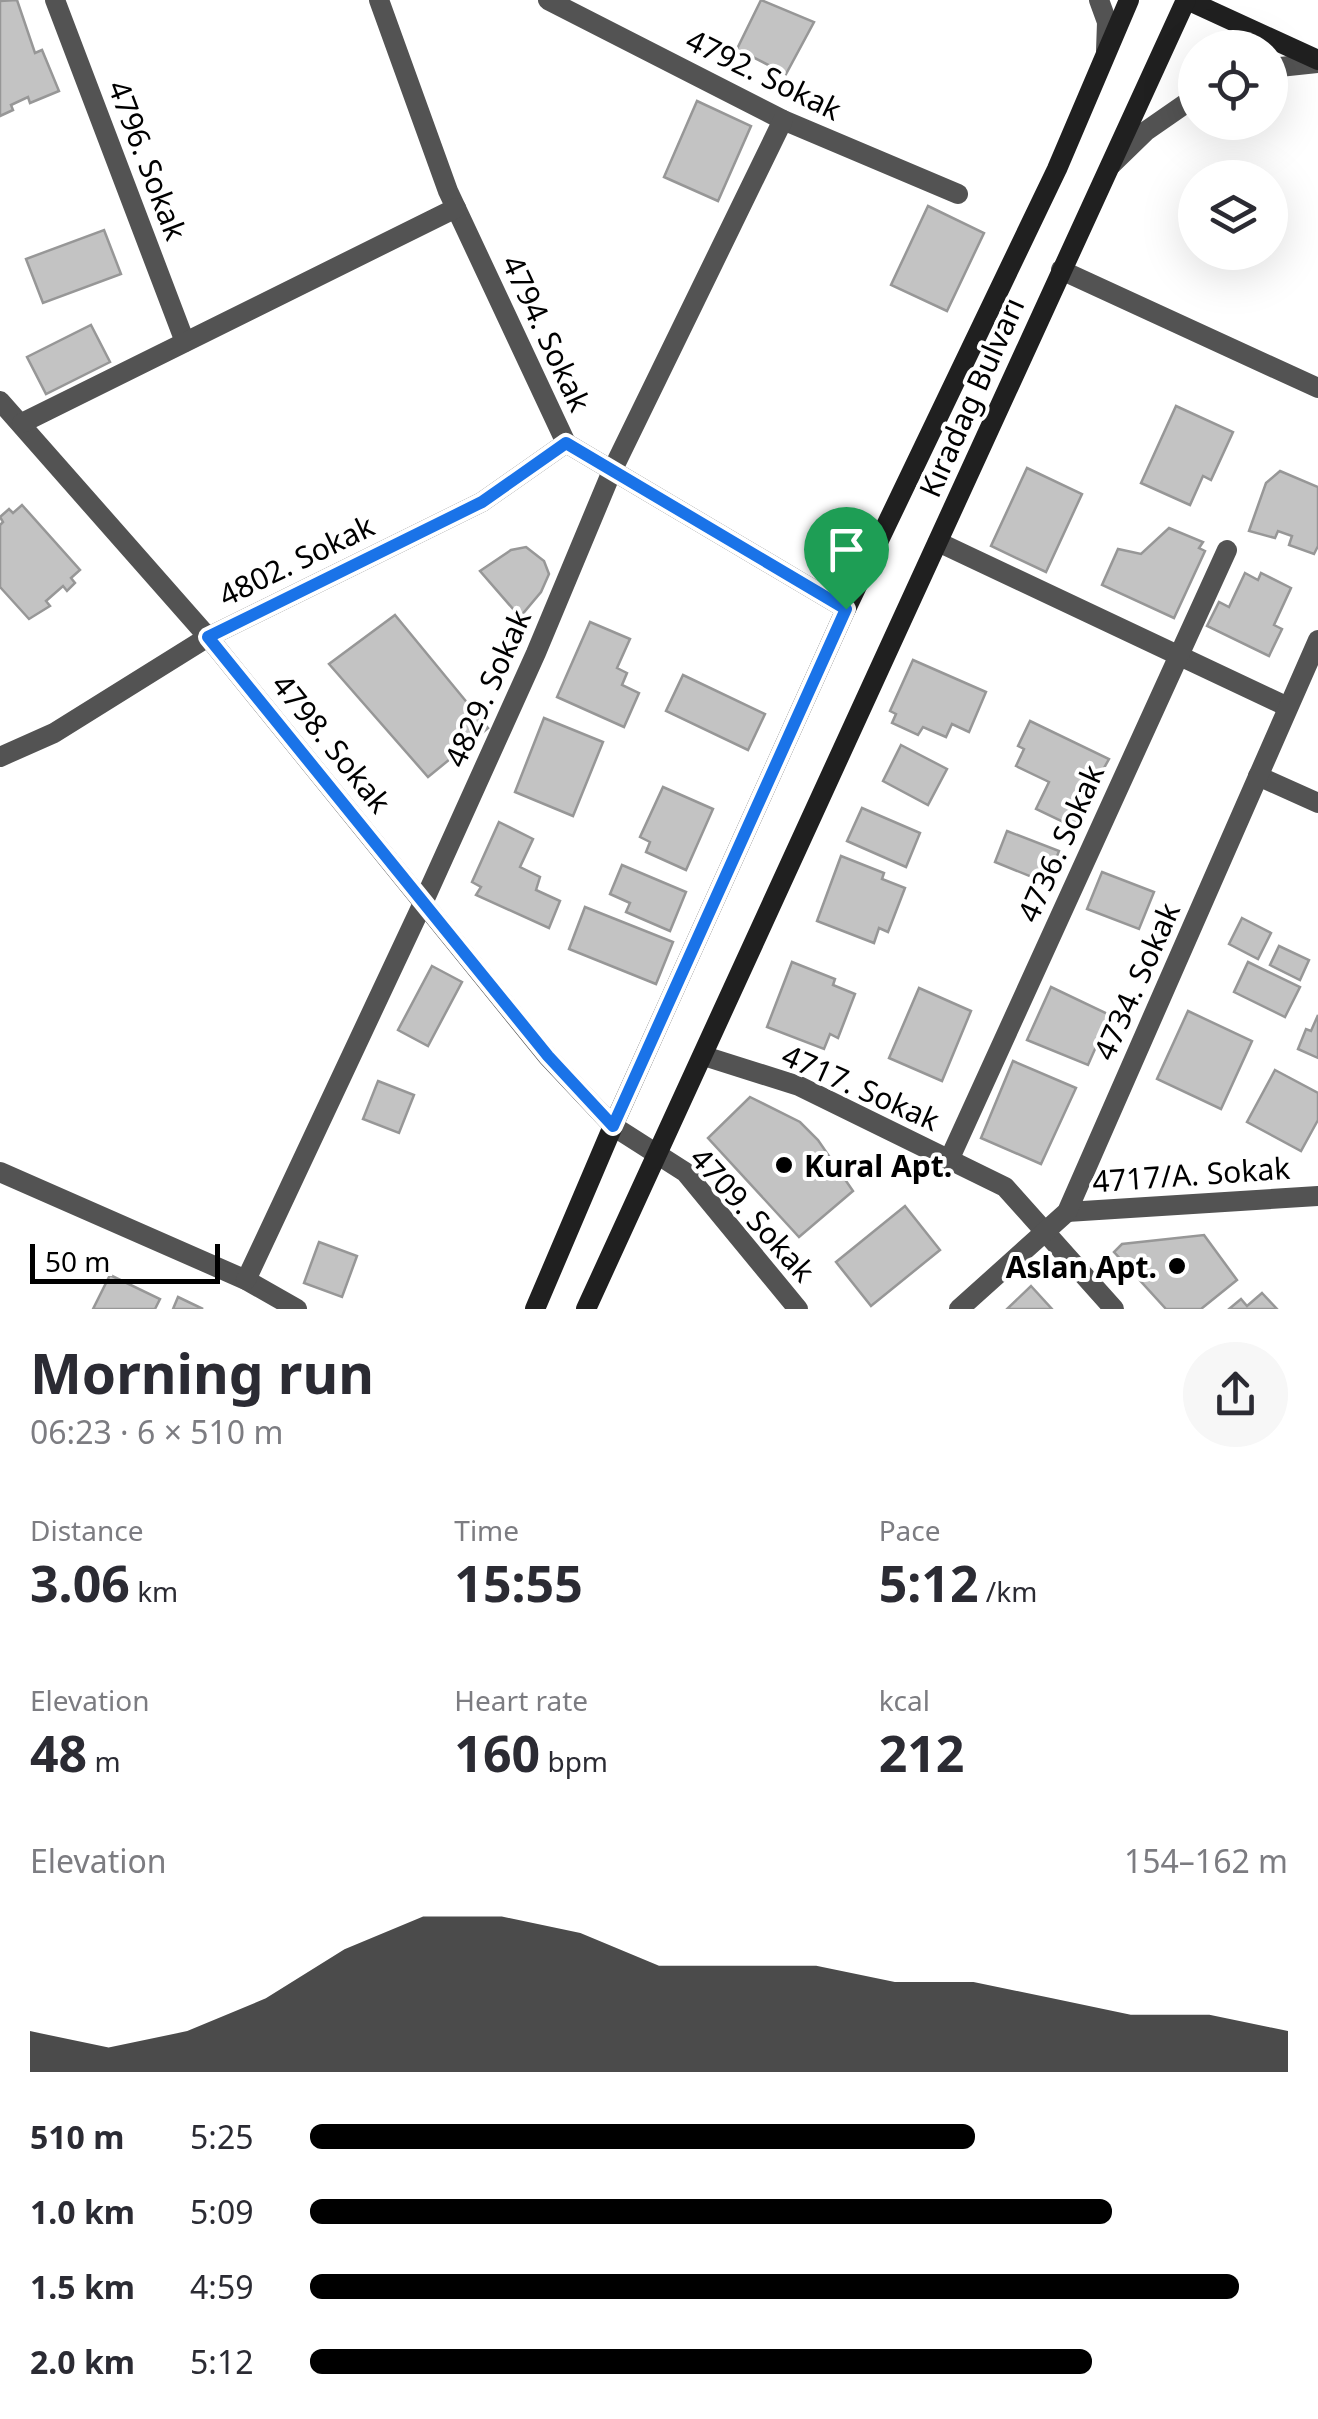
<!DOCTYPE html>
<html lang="en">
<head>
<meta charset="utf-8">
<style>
	body { margin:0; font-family:"Noto Sans",sans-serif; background:#f7f7f7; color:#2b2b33; height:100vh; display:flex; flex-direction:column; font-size:38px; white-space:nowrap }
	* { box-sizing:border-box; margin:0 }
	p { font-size:32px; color:#7c7c81 }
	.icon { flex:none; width:55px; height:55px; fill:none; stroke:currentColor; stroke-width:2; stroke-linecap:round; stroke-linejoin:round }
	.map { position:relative; height:1309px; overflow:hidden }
	.side { display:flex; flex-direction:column; background:#fff; flex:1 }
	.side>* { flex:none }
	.controls { position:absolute; left:1178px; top:30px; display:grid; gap:20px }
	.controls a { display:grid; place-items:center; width:110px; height:110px; border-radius:50%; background:#fff; box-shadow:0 10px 40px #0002; font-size:50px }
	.scale { position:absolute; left:30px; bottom:25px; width:190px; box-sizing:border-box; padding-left:10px; border:5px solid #000; border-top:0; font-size:28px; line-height:35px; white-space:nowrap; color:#000; -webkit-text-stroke:8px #fff; paint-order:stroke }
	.pin { position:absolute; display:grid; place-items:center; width:85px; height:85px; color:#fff; margin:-102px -42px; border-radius:50% 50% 50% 0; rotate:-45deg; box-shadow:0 0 10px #0007 }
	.pin .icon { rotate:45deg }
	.round { display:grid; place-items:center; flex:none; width:105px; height:105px; border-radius:52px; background:#f7f7f7 }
	.headline { display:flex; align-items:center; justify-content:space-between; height:170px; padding:0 30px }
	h1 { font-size:55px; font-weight:700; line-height:75px }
	.figures { display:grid; grid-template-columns:repeat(3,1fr); gap:15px; height:170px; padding:10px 30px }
	.figures div { display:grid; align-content:center }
	.figures b { font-size:50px; font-weight:700 }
	.figures small { font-size:28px; font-weight:400 }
	.figures p { font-size:28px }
	.chart { height:280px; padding:20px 30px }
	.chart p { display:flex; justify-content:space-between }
	.chart svg { width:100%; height:180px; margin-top:10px; fill:#000; opacity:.7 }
	ul { padding:0 30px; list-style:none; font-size:32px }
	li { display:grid; grid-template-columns:160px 120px 1fr; align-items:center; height:75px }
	li i { height:25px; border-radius:12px; background:#000 }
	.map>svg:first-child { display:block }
	.building { fill:#c3c3c3; stroke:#979797; stroke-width:2.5 }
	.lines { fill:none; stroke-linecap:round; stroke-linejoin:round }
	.minor { stroke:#535353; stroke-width:20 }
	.tertiary { stroke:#535353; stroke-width:20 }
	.secondary { stroke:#202020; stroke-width:20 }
	.route-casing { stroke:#fff; stroke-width:20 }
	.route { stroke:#1a73e8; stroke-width:12 }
	.poi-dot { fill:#000; stroke:#fff; stroke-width:4 }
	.labels { text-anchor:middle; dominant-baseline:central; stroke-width:8; stroke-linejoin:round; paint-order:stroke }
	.street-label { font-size:30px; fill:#000; stroke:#fff }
	.poi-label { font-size:30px; font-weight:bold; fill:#000; stroke:#fff; text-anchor:start }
</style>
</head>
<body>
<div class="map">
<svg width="1318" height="1309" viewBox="0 0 1318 1309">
	<rect width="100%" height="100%" fill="#fff"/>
	<g class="building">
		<path d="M17 0 35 53 42 50 59 91 30 103 28 97 11 105 13 110 0 116V1Z"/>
		<path d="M761 0 814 22 786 74 737 49Z"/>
		<path d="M697 101 751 126 718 201 664 177Z"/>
		<path d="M928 206 984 233 947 311 891 285Z"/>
		<path d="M104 230 121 274 43 303 26 259Z"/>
		<path d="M91 325 110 362 46 394 27 357Z"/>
		<path d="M1176 406 1233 432 1211 480 1203 476 1190 505 1141 483Z"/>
		<path d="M1027 468 1082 494 1046 572 991 546Z"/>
		<path d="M1280 471 1318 487V546L1314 554 1289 545 1292 536 1278 531 1275 538 1249 531 1266 483Z"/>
		<path d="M22 505 80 570 71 578 75 583 67 591 63 586 46 601 50 606 29 619 0 587V525L3 522 0 517 9 509 13 513Z"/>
		<path d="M1169 528 1203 542 1199 548 1205 551 1174 618 1102 585 1118 549 1141 554Z"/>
		<path d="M526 547 544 561 549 574 541 592 520 617 480 571 511 550Z"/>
		<path d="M1245 573 1258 580 1261 573 1291 588 1274 625 1282 629 1269 656 1207 626 1219 602 1229 607Z"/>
		<path d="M395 615 488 728 428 777 329 664Z"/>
		<path d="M590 622 630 639 617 668 627 673 622 685 639 693 624 727 557 697Z"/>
		<path d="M913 660 986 692 969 732 952 724 946 737 923 727 918 735 892 723 896 714 890 711Z"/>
		<path d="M683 675 765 714 748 750 666 711Z"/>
		<path d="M544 718 603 742 573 816 515 792Z"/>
		<path d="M1030 721 1109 759 1084 804 1089 805 1078 829 1036 809 1049 782 1016 766 1024 749 1018 746Z"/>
		<path d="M901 745 947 769 928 805 883 781Z"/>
		<path d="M663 787 713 809 686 870 646 852 650 842 640 837Z"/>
		<path d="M862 808 920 833 906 867 847 841Z"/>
		<path d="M499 822 533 839 520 867 540 877 536 890 560 901 549 928 476 895 481 887 472 882Z"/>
		<path d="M1007 831 1059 851 1047 883 995 862Z"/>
		<path d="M841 856 884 873 882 879 905 888 888 932 879 928 874 943 817 921Z"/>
		<path d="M622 865 686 892 670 931 626 912 630 903 610 894Z"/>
		<path d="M1102 872 1154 892 1139 929 1087 909Z"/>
		<path d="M585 907 673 942 656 984 569 949Z"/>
		<path d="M1242 918 1271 933 1258 959 1229 944Z"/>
		<path d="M1279 946 1309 960 1300 980 1270 965Z"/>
		<path d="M792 962 835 979 833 985 855 994 838 1038 830 1034 824 1049 767 1027Z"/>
		<path d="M1248 962 1300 987 1285 1017 1234 992Z"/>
		<path d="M432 966 462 982 428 1046 398 1030Z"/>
		<path d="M1051 987 1110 1015 1088 1065 1027 1040Z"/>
		<path d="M919 988 971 1011 942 1081 889 1058Z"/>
		<path d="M1188 1011 1252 1041 1221 1109 1157 1079Z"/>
		<path d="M1318 1015V1058L1298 1049 1306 1029 1311 1031Z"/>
		<path d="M1013 1061 1076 1088 1041 1164 981 1138Z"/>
		<path d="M1275 1070 1318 1093V1120L1301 1151 1247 1122Z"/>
		<path d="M378 1081 414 1095 399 1133 363 1119Z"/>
		<path d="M750 1097 800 1122 818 1140 853 1191 799 1237 708 1138Z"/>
		<path d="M905 1206 940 1250 871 1306 836 1262Z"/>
		<path d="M1204 1235 1237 1280 1201 1309H1166L1114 1252 1122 1244Z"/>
		<path d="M319 1242 357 1256 342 1297 304 1283Z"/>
		<path d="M110 1275 160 1299 155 1309H93Z"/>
		<path d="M1031 1286 1052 1309H1007Z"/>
		<path d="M1262 1293 1277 1309H1229L1241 1299 1247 1306Z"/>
		<path d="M178 1297 203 1309H173Z"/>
	</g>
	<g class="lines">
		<g class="minor">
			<path d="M55 0 185 342"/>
			<path d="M379 0 448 191 566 443 846 609"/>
			<path d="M548 0 783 120 958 194"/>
			<path d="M1061 270 1318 388"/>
			<path d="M0 401 208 637 548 1057 613 1126 685 1172 798 1309"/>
			<path d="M22 423 456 208"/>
			<path d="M938 542 1288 707"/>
			<path d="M0 757 54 733 208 637 482 502 566 443"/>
			<path d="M1258 776 1318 803"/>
			<path d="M704 1056 799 1086 1005 1187 1114 1309"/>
			<path d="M949 1160 1227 550"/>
			<path d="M0 1172 246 1280 297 1309"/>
			<path d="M1067 1212 1318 1196"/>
			<path d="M246 1280 423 903 536 653 612 471 783 120"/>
			<path d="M959 1309 1067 1212 1318 640"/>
		</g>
		<g class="tertiary">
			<path d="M1099 0 1107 22 1106 51"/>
			<path d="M1270 68 1318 63"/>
			<path d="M1111 165 1146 131 1195 97"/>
		</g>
		<g class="secondary">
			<path d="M1187 0 1318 60"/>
			<path d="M535 1309 613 1126 846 609 1057 169 1129 0"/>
			<path d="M586 1309 1186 0"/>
		</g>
	</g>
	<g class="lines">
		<defs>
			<path id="route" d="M566 443 846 609 613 1126 548 1056 208 637 482 502Z"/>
		</defs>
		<use href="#route" class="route-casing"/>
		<use href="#route" class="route"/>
	</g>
	<g class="poi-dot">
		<circle cx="784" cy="1165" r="10"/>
		<circle cx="1177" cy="1266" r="10"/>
	</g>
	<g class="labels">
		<g class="street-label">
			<text transform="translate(764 74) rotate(26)">4792. Sokak</text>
			<text transform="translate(148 160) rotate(69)">4796. Sokak</text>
			<text transform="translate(547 333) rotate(65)">4794. Sokak</text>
			<text transform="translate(971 397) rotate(-66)">Kıradag Bulvarı</text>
			<text transform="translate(296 560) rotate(-26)">4802. Sokak</text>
			<text transform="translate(487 688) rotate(-66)">4829. Sokak</text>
			<text transform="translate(332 743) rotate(51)">4798. Sokak</text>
			<text transform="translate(1060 843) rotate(-66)">4736. Sokak</text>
			<text transform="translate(1136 981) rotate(-66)">4734. Sokak</text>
			<text transform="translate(861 1087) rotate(24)">4717. Sokak</text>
			<text transform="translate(1191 1174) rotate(-4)">4717/A. Sokak</text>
			<text transform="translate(753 1214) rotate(48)">4709. Sokak</text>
		</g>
		<g class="poi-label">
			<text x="804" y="1165">Kural Apt.</text>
			<text x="1157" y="1266" text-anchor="end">Aslan Apt.</text>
		</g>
	</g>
</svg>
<div class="controls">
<a><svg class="icon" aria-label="locate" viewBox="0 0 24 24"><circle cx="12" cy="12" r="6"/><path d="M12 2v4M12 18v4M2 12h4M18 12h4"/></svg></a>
<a><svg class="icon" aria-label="layers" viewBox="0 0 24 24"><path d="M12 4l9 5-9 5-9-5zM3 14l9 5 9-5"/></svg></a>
</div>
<div class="scale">50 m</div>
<div class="pin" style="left:846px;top:609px;background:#1e9e55"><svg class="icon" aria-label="arrive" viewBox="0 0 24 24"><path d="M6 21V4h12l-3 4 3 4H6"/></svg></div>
</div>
<section class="side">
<div class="headline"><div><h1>Morning run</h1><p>06:23 · 6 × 510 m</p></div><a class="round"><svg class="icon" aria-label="share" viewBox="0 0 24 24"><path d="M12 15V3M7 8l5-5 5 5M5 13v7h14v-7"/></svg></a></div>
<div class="figures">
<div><p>Distance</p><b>3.06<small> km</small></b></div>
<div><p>Time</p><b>15:55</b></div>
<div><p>Pace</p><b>5:12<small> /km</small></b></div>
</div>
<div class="figures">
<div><p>Elevation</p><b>48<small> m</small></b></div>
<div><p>Heart rate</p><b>160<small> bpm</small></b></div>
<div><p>kcal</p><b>212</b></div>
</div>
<div class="chart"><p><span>Elevation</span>154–162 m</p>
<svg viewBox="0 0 160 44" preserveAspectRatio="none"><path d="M0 44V34L10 38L20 34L30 26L40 14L50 6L60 6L70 10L80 18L90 18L100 18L110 22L120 22L130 26L140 30L150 30L160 34V44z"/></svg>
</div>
<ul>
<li><b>510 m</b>5:25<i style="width:68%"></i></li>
<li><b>1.0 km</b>5:09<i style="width:82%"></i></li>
<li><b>1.5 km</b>4:59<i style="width:95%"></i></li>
<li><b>2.0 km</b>5:12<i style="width:80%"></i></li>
</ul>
</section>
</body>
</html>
